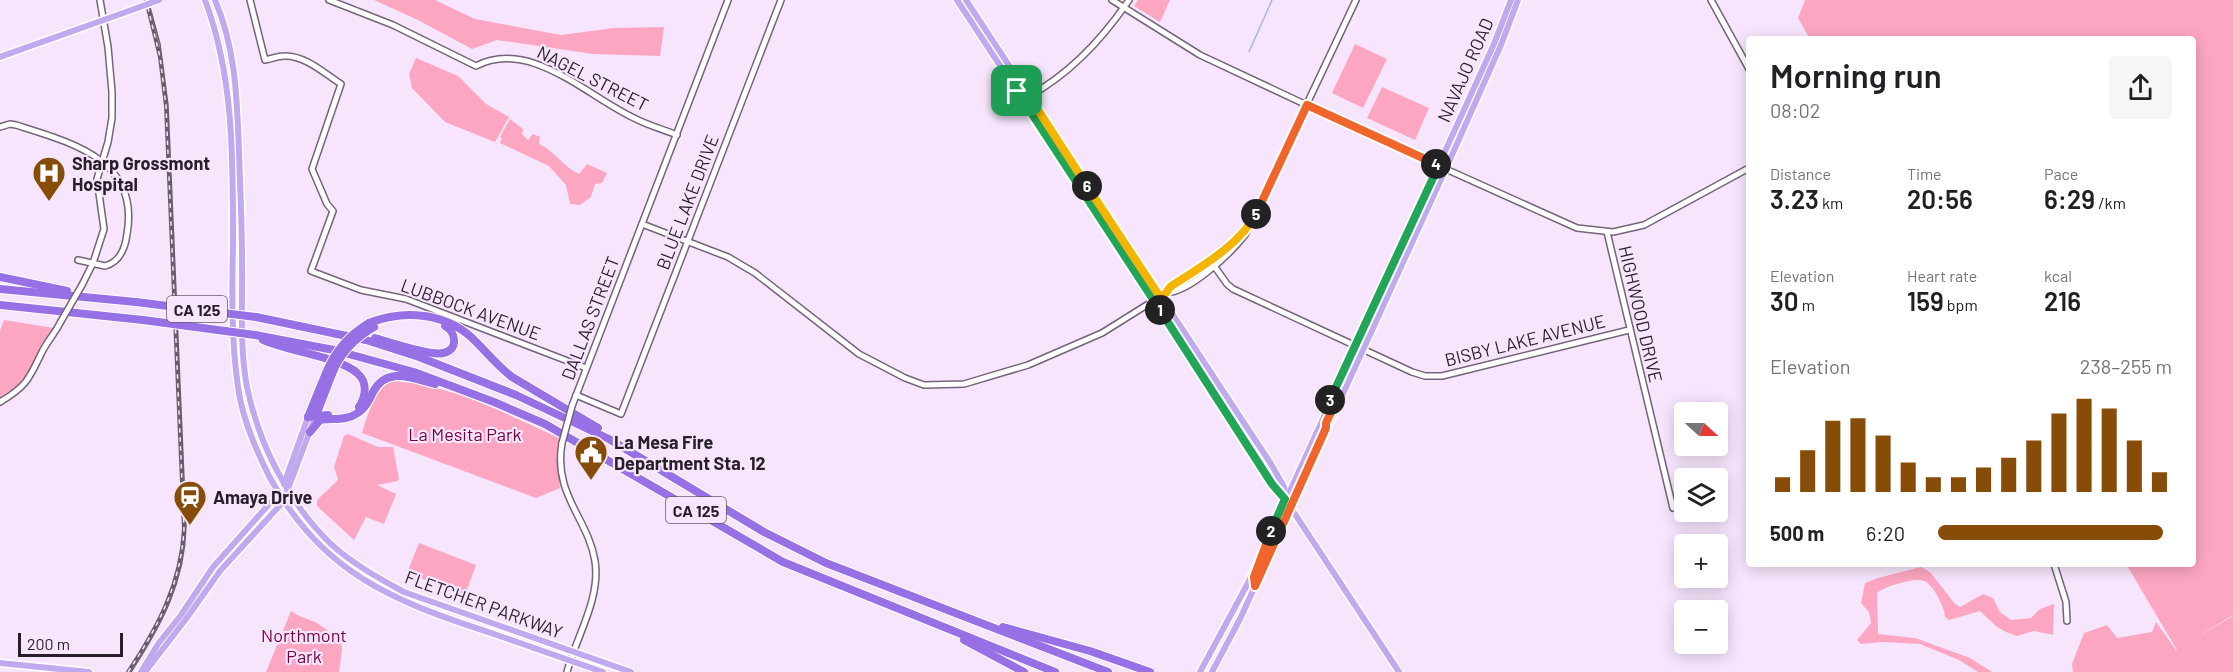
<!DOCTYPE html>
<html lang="en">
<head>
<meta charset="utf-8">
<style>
	body { margin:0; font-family:Barlow,sans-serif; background:#f6f6f6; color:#202124; height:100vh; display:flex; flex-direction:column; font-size:22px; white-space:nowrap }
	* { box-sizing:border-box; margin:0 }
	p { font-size:20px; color:#757577 }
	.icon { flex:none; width:33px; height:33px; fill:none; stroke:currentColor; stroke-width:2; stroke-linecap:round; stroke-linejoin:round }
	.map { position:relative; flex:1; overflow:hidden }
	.sheet { position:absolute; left:1746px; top:36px; width:450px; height:531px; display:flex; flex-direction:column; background:#fff; border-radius:6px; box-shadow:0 3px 15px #0003 }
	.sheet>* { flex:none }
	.needle { width:39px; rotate:111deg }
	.controls { position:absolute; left:1674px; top:402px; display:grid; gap:12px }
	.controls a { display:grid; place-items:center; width:54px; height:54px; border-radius:6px; background:#fff; box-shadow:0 3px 15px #0003; font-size:30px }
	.scale { position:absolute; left:18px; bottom:15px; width:105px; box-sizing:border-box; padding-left:6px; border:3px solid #261f28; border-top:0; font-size:16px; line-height:21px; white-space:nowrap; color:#261f28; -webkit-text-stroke:4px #f7e5fd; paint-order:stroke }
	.pin { position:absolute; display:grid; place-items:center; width:51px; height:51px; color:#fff; margin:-26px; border-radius:12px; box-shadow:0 3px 9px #0006 }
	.km { position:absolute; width:30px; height:30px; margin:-15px; border-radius:50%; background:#222; color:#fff; font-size:16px; line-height:30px; text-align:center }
	.round { display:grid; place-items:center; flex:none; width:63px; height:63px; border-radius:6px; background:#f6f6f6 }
	.head { display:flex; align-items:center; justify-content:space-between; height:102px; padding:0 24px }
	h1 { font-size:33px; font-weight:600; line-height:45px }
	.metrics { display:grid; grid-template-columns:repeat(3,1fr); gap:9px; height:102px; padding:6px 24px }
	.metrics div { display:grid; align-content:center }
	.metrics b { font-size:26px; font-weight:600 }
	.metrics small { font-size:16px; font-weight:400 }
	.metrics p { font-size:16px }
	.chart { height:168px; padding:12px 24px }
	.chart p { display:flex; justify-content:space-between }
	.chart svg { width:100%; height:108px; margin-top:6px; stroke:#874c07; stroke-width:6 }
	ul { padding:0 24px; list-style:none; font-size:20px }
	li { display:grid; grid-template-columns:96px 72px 1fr; align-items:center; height:45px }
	li i { height:15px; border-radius:8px; background:#874c07 }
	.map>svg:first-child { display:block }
	.green { fill:#fda6c2 }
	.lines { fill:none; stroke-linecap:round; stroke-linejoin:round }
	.stream { stroke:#a7b3f5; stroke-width:1.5 }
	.minor-casing { stroke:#746479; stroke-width:8 }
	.major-casing { stroke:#fff; stroke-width:9 }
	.highway-casing { stroke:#fff; stroke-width:10 }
	.minor { stroke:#fff; stroke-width:5 }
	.major { stroke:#c1a9f0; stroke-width:6 }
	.highway { stroke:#9770e6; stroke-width:8 }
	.tram { stroke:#685e6b; stroke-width:1.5 }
	.rail-casing { stroke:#685e6b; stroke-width:4 }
	.rail { stroke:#f7e5fd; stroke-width:1.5; stroke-dasharray:4.5; stroke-linecap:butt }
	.minor-bridge-casing { stroke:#746479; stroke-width:8; stroke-linecap:butt }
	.major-bridge-casing { stroke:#fff; stroke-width:9; stroke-linecap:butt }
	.highway-bridge-casing { stroke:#fff; stroke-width:10; stroke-linecap:butt }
	.minor-bridge { stroke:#fff; stroke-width:5 }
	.major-bridge { stroke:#c1a9f0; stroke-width:6 }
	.highway-bridge { stroke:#9770e6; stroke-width:8 }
	.split-1-casing { stroke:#fff; stroke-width:12 }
	.split-2-casing { stroke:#fff; stroke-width:12 }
	.split-3-casing { stroke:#fff; stroke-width:12 }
	.split-4-casing { stroke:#fff; stroke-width:12 }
	.split-5-casing { stroke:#fff; stroke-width:12 }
	.split-6-casing { stroke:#fff; stroke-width:12 }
	.split-7-casing { stroke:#fff; stroke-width:12 }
	.split-1 { stroke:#22a559; stroke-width:8 }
	.split-2 { stroke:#22a559; stroke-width:8 }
	.split-3 { stroke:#f0652b; stroke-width:8 }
	.split-4 { stroke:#22a559; stroke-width:8 }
	.split-5 { stroke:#f0652b; stroke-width:8 }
	.split-6 { stroke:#f5b400; stroke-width:8 }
	.split-7 { stroke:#f5b400; stroke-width:8 }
	.labels { text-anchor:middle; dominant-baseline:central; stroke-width:4.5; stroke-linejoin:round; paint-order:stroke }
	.shield { fill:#f7e5fd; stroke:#655a68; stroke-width:1.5 }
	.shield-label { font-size:16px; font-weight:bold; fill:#261f28 }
	.street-label { font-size:18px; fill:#261f28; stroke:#f7e5fd }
	.poi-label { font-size:18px; font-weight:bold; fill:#261f28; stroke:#f7e5fd; text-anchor:start }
	.park-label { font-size:18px; fill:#76013e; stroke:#f7e5fd }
</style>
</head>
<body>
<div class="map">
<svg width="2233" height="672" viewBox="0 0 2233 672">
	<rect width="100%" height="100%" fill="#f7e5fd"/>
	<g class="green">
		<path d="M374 0H435L475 19 561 35 613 28 664 27 660 56 593 54 497 40 472 49 418 20Z"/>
		<path d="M1138 0H1170L1160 22 1134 6Z"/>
		<path d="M1805 0H2233V615L2191 641 2233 616V672H2073L2072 664 2084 633 2107 625 2117 638 2152 632 2156 622 2176 650H2177L2126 564H2193V39H1810L1798 18Z"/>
		<path d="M1355 44 1387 59 1363 108 1332 93Z"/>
		<path d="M416 58 458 76 486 104 509 117 495 142 445 122 412 88 409 74Z"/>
		<path d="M1382 87 1429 108 1415 140 1367 118Z"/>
		<path d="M510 119 523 129 522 134 528 140 533 134 540 137 539 144C555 151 563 167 579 174L587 164 607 173 602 183 595 184 591 197 580 205 570 204 566 185 549 166 500 143 502 138 500 137Z"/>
		<path d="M4 320 54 328 40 349 28 376 20 384 0 397V331Z"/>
		<path d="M390 381C449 383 506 414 559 438L557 462 560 488 536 498 362 433C368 414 374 393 390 381Z"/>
		<path d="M348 434 378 447H393L399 479 398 481 377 485 396 494 384 524 366 517 354 540 317 506V500L338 480 334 467 344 436Z"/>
		<path d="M419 543 476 565 465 595 407 573Z"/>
		<path d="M1921 567 1930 572 1955 604 1960 607 1983 594 1993 598 2000 612 2011 620 2031 618 2040 609 2054 604 2053 635 2034 631 2017 636 2006 632 1997 627 1980 611 1949 620 1945 617C1945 608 1933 584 1924 581 1916 577 1883 587 1877 593L1878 634 1915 638 1970 658 1992 672H1978L1959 660 1920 644 1882 642 1861 644 1857 640 1871 623 1869 612 1861 603 1865 583 1878 578Z"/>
		<path d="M291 611C299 617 306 618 315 622 324 627 332 634 341 640L342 649 339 672H266Z"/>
	</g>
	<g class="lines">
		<path class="stream" d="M1249 52 1272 0"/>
		<defs>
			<g id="minor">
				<path d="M250 0 265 60C271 59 278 56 284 56 305 55 325 74 341 84L312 169 327 204 333 211 311 271 361 290 406 299 586 368"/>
				<path d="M329 0 393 25 476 66C530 38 587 96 634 118 647 125 662 129 677 135"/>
				<path d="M1112 0 1200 55 1379 139 1577 228 1613 232 1644 225 1749 168"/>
				<path d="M1711 0 1749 69"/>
				<path d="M1029 96C1070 74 1103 38 1129 0"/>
				<path d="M0 127 10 124 16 125C73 143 140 160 127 234 125 249 120 262 105 266L78 260"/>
				<path d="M642 224 728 257 755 273 859 354 905 378 924 385 964 384 1028 365 1102 333 1166 293 1170 287 1205 264 1249 227"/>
				<path d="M1607 232 1673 508"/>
				<path d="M1210 260 1227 284 1233 289 1412 372 1425 376H1442L1629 330"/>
				<path d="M82 285 93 263 104 229 97 179 108 142 112 118V92L108 47 100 0"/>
				<path d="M1166 293C1190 292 1230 254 1245 235L1356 0"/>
				<path d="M576 395 621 414 781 0"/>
				<path d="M0 402C27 386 29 379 42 352 47 342 55 333 60 323"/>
				<path d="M572 406 728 0"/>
				<path d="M562 443C553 495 588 518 595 561 601 599 576 637 567 672"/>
				<path d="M2054 564 2066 602 2067 621"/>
			</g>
			<g id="major">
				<path d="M205 0C234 77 233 160 233 242 232 289 231 339 238 387 242 418 255 448 269 476 321 573 393 601 491 633 529 646 566 659 603 672"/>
				<path d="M215 0C236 49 237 99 239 151 240 186 242 221 242 256 243 299 239 344 247 387 259 445 289 504 332 545 353 564 380 579 404 592L631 672"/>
				<path d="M957 0 1229 415 1272 484 1285 499 1399 672"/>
				<path d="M966 0 1271 464 1284 487 1285 498"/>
				<path d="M0 57 140 7"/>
				<path d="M284 484 308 417"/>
				<path d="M0 663 89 672"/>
				<path d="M141 672 158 644 181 615 213 567 279 493"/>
				<path d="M145 672 186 619 220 571 283 502 316 415"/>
				<path d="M1200 672 1248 583 1494 44 1511 0"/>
				<path d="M1212 672 1240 619 1448 164 1501 45 1518 0"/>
			</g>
			<g id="highway">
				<path d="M0 277 67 291"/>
				<path d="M0 289 136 302"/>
				<path d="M0 305 143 320"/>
				<path d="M256 317 366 340 419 357 516 395 609 439 764 532 826 563 1108 672"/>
				<path d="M369 323C403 310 443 312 471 337 485 350 496 365 512 377L598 428"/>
				<path d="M255 335 334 350 414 372 494 402 545 424 783 562 1055 672"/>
				<path d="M375 338C389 342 430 356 443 353 459 350 456 332 445 326"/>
				<path d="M263 340C286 351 340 357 357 373 368 382 366 396 359 407"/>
				<path d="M316 415 332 374"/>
				<path d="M308 417 328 415"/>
				<path d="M308 417 326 373"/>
				<path d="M310 432 320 420C332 418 346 421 356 414 365 409 369 401 373 392 387 366 412 378 435 384"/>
				<path d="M1003 627 1090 651 1150 672"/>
				<path d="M964 640 1024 672"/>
			</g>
		</defs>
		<use href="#minor" class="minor-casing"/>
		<use href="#major" class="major-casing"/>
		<use href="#highway" class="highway-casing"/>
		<use href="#minor" class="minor"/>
		<use href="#major" class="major"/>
		<use href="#highway" class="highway"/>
		<path class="tram" d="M131 672C161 626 185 582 186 526L168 105 160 44 148 0"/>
		<defs>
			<path id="rail" d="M128 672C158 627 181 584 184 529L166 106 160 57 146 0"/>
		</defs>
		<use href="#rail" class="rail-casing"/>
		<use href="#rail" class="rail"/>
		<defs>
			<g id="minor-bridge">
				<path d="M60 323 82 285"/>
				<path d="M562 443 572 406"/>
			</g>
			<path id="major-bridge" d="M140 7 159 0"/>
			<g id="highway-bridge">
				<path d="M136 302 256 317"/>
				<path d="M143 320 255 335"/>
				<path d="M326 373C335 351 349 335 369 323"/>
				<path d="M332 374C340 353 355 338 374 327"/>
			</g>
		</defs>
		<use href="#minor-bridge" class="minor-bridge-casing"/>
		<use href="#major-bridge" class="major-bridge-casing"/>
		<use href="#highway-bridge" class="highway-bridge-casing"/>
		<use href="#minor-bridge" class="minor-bridge"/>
		<use href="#major-bridge" class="major-bridge"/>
		<use href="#highway-bridge" class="highway-bridge"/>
	</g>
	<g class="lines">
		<defs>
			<path id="split-1" d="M1017 91 1160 310"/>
			<path id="split-2" d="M1160 310 1272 484 1285 499 1271 531"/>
			<path id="split-3" d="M1271 531 1254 577 1255 586 1326 428V423L1333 408 1330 400"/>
			<path id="split-4" d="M1330 400 1439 165 1436 164"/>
			<path id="split-5" d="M1256 214 1307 105 1436 164"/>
			<path id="split-6" d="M1087 186 1160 297 1166 293 1170 287C1199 268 1240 245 1256 214"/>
			<path id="split-7" d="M1017 91 1029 96 1087 186"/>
		</defs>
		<use href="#split-1" class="split-1-casing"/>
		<use href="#split-2" class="split-2-casing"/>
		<use href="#split-3" class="split-3-casing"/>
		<use href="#split-4" class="split-4-casing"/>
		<use href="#split-5" class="split-5-casing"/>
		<use href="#split-6" class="split-6-casing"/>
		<use href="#split-7" class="split-7-casing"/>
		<use href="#split-1" class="split-1"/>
		<use href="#split-2" class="split-2"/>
		<use href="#split-3" class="split-3"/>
		<use href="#split-4" class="split-4"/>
		<use href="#split-5" class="split-5"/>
		<use href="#split-6" class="split-6"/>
		<use href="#split-7" class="split-7"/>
	</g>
	<defs>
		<symbol id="hospital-pin" viewBox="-11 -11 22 30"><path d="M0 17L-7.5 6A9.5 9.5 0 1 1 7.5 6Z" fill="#874c07" stroke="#f7e5fd"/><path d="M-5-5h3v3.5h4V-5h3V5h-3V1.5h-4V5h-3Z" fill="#fff"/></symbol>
		<symbol id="civic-pin" viewBox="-11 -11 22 30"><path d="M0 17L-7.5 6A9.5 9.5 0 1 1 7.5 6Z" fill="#874c07" stroke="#f7e5fd"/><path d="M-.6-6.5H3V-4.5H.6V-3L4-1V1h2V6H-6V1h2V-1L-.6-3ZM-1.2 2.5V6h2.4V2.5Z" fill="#fff"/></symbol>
		<symbol id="station-pin" viewBox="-11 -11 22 30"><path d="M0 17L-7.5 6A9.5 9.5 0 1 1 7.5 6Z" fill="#874c07" stroke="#f7e5fd"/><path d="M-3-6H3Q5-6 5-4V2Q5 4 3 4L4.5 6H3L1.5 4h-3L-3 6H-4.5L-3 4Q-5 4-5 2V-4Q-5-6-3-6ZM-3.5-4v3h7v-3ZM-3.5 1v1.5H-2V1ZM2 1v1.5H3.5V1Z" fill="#fff"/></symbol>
	</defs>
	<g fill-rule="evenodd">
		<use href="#hospital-pin" x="30" y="154" width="38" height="52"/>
		<use href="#civic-pin" x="572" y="433" width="38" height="52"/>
		<use href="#station-pin" x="171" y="478" width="38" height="52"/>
	</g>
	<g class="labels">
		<g class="shield">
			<rect x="167" y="296" width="60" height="26" rx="4.5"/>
			<rect x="666" y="497" width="60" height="26" rx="4.5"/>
		</g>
		<g class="shield-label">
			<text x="197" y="309">CA 125</text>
			<text x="696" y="510">CA 125</text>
		</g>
		<g class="street-label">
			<text transform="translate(1465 70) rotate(-66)">NAVAJO ROAD</text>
			<text transform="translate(593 78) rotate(27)">NAGEL STREET</text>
			<text transform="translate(687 202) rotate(-69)">BLUE LAKE DRIVE</text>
			<text transform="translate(471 309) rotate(20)">LUBBOCK AVENUE</text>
			<text transform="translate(1641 314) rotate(77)">HIGHWOOD DRIVE</text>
			<text transform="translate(590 318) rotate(-69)">DALLAS STREET</text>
			<text transform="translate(1525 340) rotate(-14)">BISBY LAKE AVENUE</text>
			<text transform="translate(484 604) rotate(20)">FLETCHER PARKWAY</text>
		</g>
		<g class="poi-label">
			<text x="72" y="163">Sharp Grossmont<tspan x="72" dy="21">Hospital</tspan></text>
			<text x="614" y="442">La Mesa Fire<tspan x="614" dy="21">Department Sta. 12</tspan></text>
			<text x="213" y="497">Amaya Drive</text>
		</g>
		<g class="park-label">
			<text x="465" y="434">La Mesita Park</text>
			<text x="304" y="635">Northmont<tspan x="304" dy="21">Park</tspan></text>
		</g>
	</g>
</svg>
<div class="controls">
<a><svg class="needle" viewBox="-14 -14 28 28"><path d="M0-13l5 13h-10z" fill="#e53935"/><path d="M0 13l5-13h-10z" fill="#757577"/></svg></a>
<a><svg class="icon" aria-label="layers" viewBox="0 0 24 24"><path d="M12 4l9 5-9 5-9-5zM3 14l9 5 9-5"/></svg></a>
<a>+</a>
<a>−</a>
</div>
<div class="scale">200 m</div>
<div class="pin" style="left:1017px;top:91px;background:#1e9e55"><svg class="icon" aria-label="arrive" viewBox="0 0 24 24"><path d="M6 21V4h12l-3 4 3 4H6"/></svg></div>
<b class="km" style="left:1160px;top:310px">1</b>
<b class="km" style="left:1271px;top:531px">2</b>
<b class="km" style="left:1330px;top:400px">3</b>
<b class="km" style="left:1436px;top:164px">4</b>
<b class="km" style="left:1256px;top:214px">5</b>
<b class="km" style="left:1087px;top:186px">6</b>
<section class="sheet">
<div class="head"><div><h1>Morning run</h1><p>08:02</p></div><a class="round"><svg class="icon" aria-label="share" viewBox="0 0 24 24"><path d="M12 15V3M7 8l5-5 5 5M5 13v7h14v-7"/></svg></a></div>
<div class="metrics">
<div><p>Distance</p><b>3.23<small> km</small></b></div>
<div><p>Time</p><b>20:56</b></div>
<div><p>Pace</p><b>6:29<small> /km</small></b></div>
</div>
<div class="metrics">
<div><p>Elevation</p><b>30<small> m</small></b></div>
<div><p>Heart rate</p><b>159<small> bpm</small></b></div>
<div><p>kcal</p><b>216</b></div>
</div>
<div class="chart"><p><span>Elevation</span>238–255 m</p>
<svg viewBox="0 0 160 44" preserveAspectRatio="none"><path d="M5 44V38M15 44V27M25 44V15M35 44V14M45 44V21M55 44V32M65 44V38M75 44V38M85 44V34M95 44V30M105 44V23M115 44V12M125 44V6M135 44V10M145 44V23M155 44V36"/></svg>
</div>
<ul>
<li><b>500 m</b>6:20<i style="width:96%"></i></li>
</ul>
</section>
</div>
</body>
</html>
